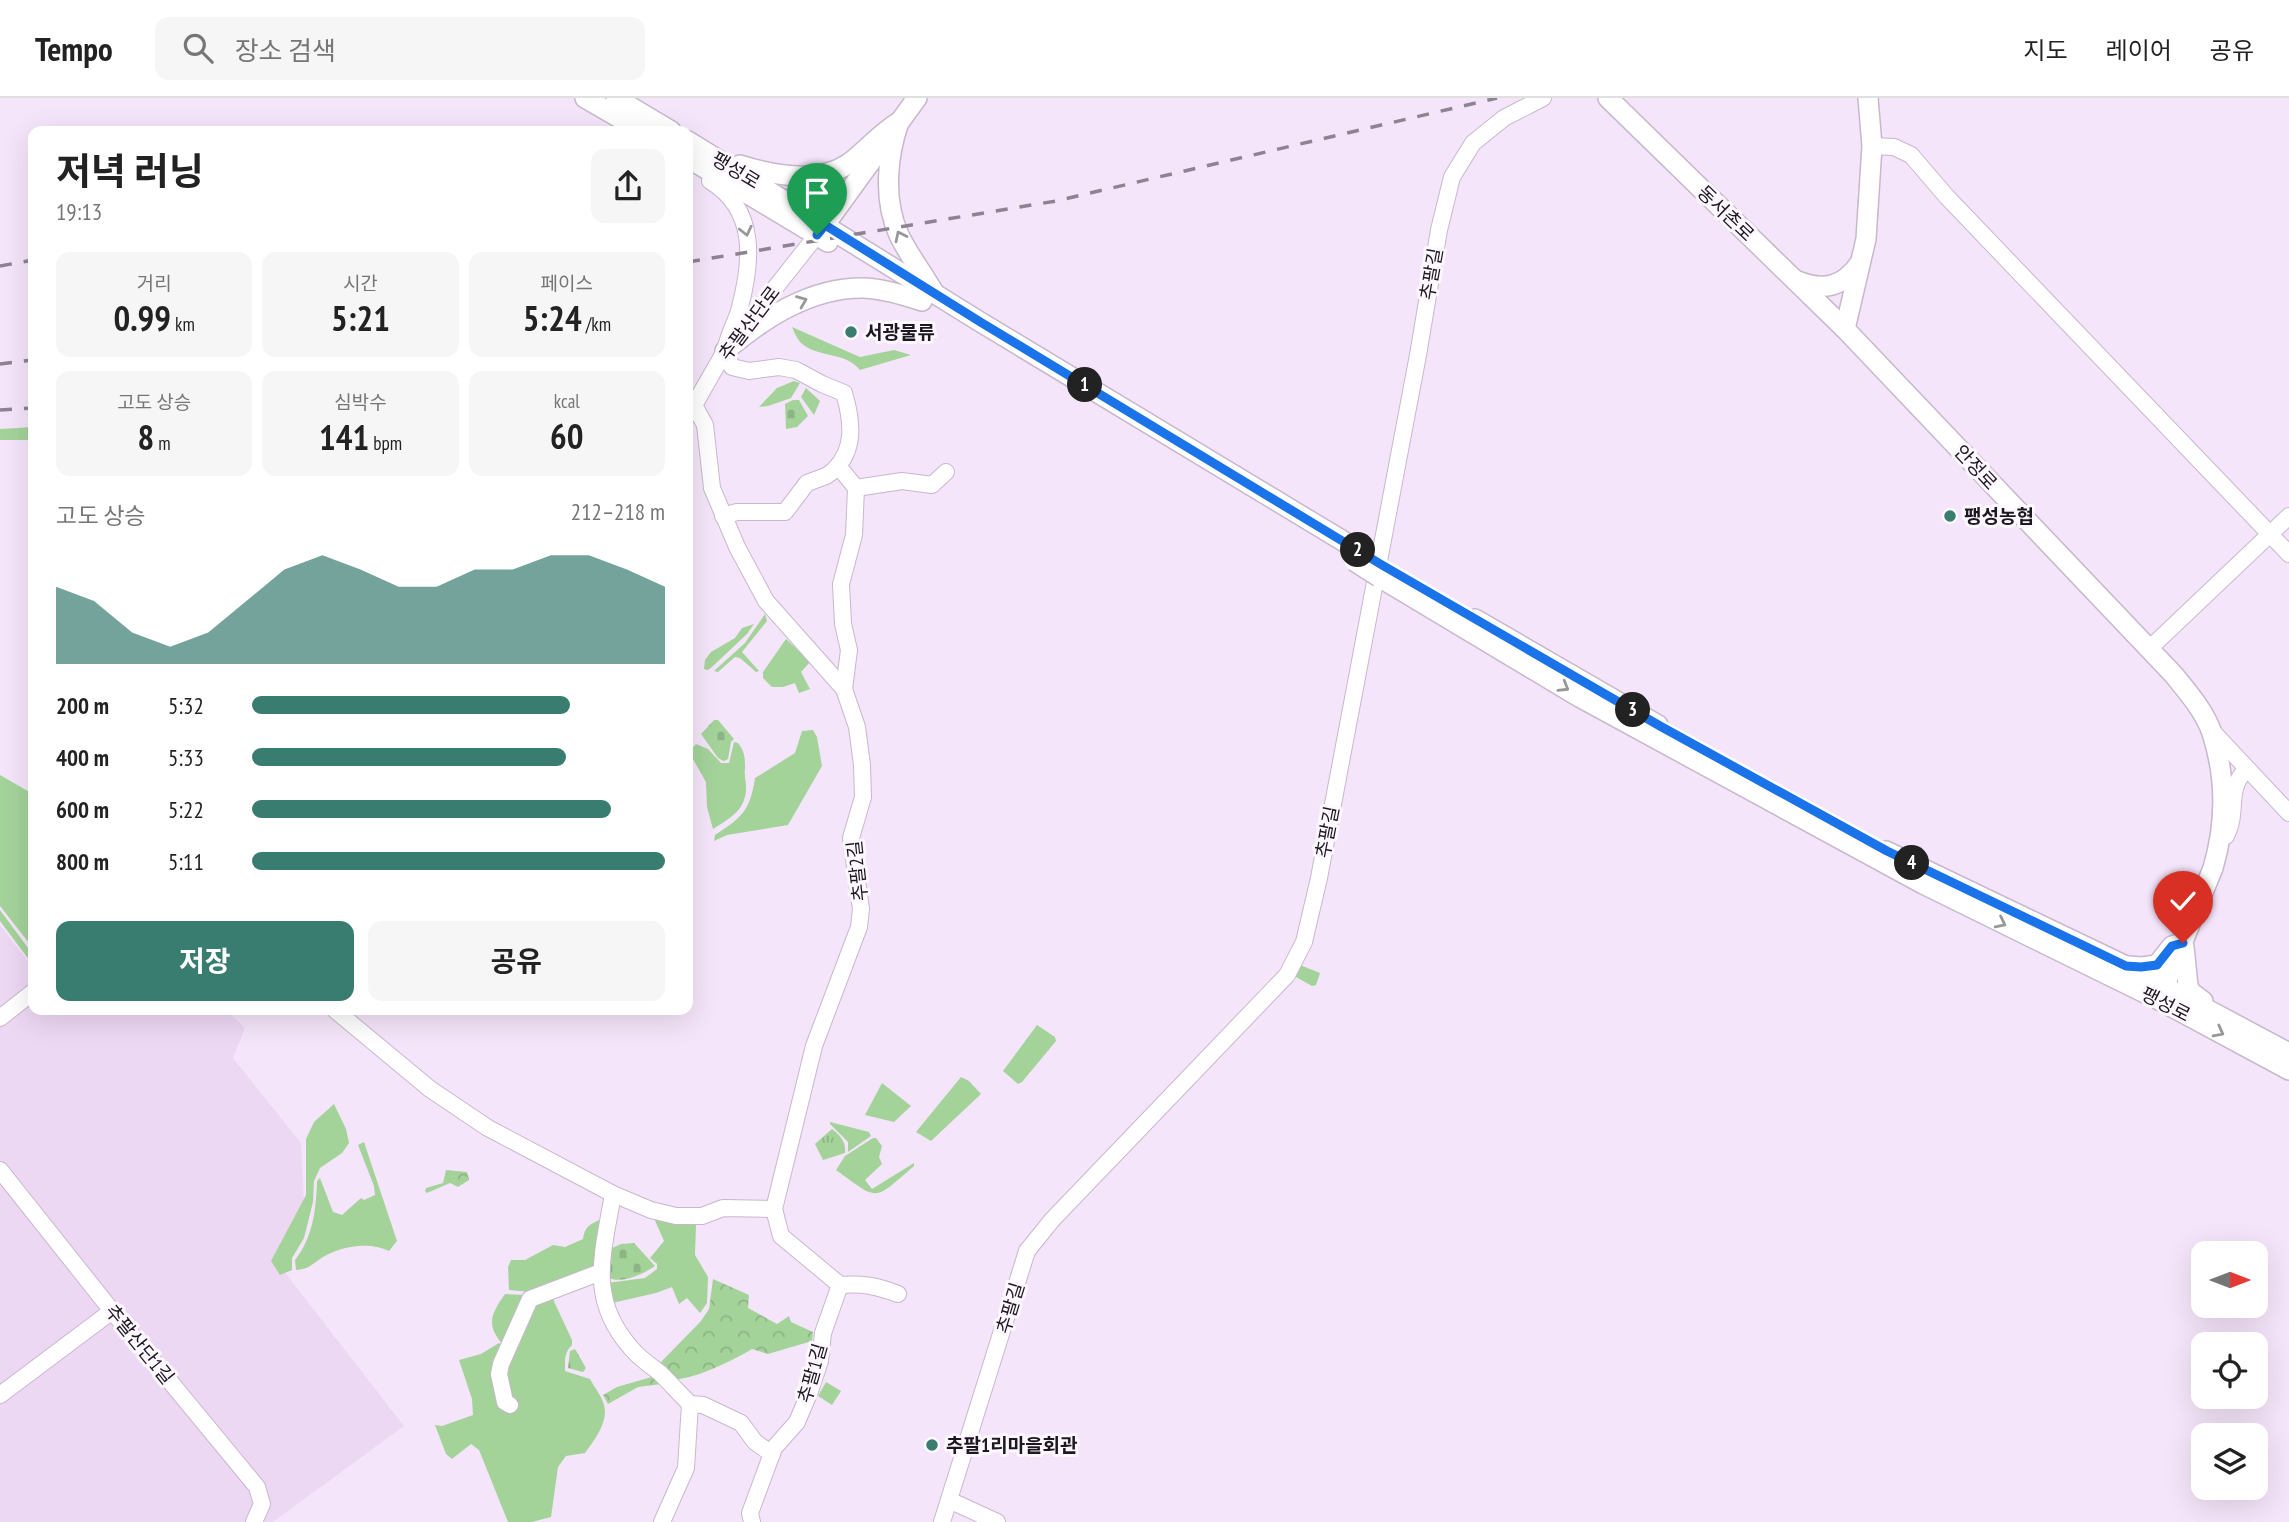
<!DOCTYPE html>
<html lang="ko">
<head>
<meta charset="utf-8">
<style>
	body { margin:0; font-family:"PT Sans Narrow","Noto Sans KR",sans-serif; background:#f6f6f6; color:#222; height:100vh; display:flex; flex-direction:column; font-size:26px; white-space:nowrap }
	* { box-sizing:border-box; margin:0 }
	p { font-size:23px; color:#767676 }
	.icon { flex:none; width:38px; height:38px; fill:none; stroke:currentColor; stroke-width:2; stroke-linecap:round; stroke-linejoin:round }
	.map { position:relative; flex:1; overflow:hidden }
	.details { position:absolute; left:28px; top:28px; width:665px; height:889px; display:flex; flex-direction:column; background:#fff; border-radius:14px; box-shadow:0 7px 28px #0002 }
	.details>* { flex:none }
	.needle { width:46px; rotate:90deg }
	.buttons { position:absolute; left:2191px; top:1143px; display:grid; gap:14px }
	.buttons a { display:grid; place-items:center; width:77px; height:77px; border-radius:14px; background:#fff; box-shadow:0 7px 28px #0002; font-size:35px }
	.pin { position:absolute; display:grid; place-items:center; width:60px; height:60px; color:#fff; margin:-72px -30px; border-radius:50% 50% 50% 0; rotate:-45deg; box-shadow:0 0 7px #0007 }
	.pin .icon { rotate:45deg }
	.km { position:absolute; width:35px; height:35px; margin:-18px; border-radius:50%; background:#222; color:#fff; font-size:19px; line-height:35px; text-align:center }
	.round { display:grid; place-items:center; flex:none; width:74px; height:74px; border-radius:14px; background:#f6f6f6 }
	.head { display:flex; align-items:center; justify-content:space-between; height:119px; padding:0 28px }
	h1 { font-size:38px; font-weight:700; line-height:52px }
	.figures { display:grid; grid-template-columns:repeat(3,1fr); gap:10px; height:119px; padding:7px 28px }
	.figures div { display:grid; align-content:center; border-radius:14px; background:#f6f6f6; text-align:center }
	.figures b { font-size:35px; font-weight:700 }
	.figures small { font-size:19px; font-weight:400 }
	.figures p { font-size:19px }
	.chart { height:196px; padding:14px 28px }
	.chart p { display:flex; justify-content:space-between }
	.chart svg { width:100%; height:126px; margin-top:7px; fill:#397d71; opacity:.7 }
	.cta { display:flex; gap:14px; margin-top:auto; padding:14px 28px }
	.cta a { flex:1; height:80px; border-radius:14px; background:#397d71; color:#fff; font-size:28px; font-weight:700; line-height:80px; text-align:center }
	.cta a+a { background:#f6f6f6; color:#222 }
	ul { padding:0 28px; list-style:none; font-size:23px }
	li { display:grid; grid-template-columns:112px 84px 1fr; align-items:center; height:52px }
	li i { height:18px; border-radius:9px; background:#397d71 }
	header { display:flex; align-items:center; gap:42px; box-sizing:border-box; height:98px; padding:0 35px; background:#fff; border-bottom:2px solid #e0e0e0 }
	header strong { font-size:33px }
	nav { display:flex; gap:38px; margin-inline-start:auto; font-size:24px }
	.search { width:490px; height:63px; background:#f6f6f6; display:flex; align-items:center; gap:18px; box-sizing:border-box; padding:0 24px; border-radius:14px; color:#767676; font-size:26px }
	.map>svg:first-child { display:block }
	.built { fill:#edd8f4 }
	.grass { fill:#a4d39a }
	.forest { fill:url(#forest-crowns) }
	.cemetery { fill:url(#cemetery-stones) }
	.park { fill:url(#park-tufts) }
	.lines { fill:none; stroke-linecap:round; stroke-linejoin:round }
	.minor-casing { stroke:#c7b8cc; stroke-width:18 }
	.major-casing { stroke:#c7b8cc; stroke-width:22 }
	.minor { stroke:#fff; stroke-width:16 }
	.major { stroke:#fff; stroke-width:19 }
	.rail { stroke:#8e8391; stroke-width:3.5; stroke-dasharray:12 12; stroke-linecap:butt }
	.major-bridge-casing { stroke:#c7b8cc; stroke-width:22; stroke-linecap:butt }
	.major-bridge { stroke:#fff; stroke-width:19 }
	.oneway { stroke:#99979a }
	.route-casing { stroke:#fff; stroke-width:14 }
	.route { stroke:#1a73e8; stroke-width:9 }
	.poi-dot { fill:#397d71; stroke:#fdf7ff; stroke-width:2.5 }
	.labels { text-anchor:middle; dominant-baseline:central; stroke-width:6; stroke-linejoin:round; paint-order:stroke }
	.street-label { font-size:19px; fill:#1d171f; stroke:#fdf7ff }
	.poi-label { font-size:19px; font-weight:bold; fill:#1d171f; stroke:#fdf7ff; text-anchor:start }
</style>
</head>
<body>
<header>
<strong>Tempo</strong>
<div class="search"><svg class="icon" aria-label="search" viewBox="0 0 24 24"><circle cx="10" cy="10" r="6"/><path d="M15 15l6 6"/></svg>장소 검색</div>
<nav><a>지도</a><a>레이어</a><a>공유</a></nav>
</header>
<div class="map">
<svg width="2289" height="1424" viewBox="0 0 2289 1424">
	<defs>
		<pattern id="forest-crowns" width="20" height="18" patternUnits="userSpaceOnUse" patternTransform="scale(1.75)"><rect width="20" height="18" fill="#a4d39a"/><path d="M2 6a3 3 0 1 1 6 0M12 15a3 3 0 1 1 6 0" fill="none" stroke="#8db484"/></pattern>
		<pattern id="cemetery-stones" width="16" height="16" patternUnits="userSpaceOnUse" patternTransform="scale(1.75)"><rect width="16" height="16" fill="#a4d39a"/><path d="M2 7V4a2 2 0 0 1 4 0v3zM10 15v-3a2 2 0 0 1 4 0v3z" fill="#8db484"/></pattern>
		<pattern id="park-tufts" width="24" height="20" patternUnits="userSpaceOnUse" patternTransform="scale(1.75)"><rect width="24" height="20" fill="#a4d39a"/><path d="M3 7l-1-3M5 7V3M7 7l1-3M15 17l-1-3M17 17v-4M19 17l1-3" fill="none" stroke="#8db484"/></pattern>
	</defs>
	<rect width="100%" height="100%" fill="#f5e5fa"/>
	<path class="built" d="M0 827 33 870V912H226L245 930 233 960 301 1045 304 1105 276 1163 404 1328 273 1424H0Z"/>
	<g class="grass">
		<path d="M792 229 860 259 894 252 911 257 860 272C845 253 816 260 800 244 797 240 794 234 792 229Z"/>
		<path d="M794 283 800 285 791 300 768 308 759 309 777 290Z"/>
		<path d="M806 290 820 303 814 317 801 299Z"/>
		<path d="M33 329V342H0V331Z"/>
		<path d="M765 516 767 523 742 554 759 573 756 574 740 560 735 559 718 574 714 573 745 545Z"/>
		<path d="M754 526 747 536 713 568 708 572 704 571 705 562 711 554 735 540 742 530Z"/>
		<path d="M786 541 810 564 801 574 810 591 799 595 795 585 783 589H772L763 580V574Z"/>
		<path d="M813 632 817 639 822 668 788 727 727 737 714 743 715 737C742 719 750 713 755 680L795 655 802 633Z"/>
		<path d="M734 644 738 645C745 654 745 660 745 671 744 677 746 683 746 688 747 711 731 720 713 731L707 709 706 684 689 654 696 646 708 651 721 665H729Z"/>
		<path d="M0 677 33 696V850L0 808Z"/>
		<path d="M0 812 28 850 33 853V860L30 863 0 823Z"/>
		<path d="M1295 865 1320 875 1316 887 1312 888 1289 875Z"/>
		<path d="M1037 927 1055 939 1056 943 1022 984 1018 986 1003 973Z"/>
		<path d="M961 979 969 983 981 996 931 1043 916 1034Z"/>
		<path d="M882 985 911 1008 894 1024 865 1017Z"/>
		<path d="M334 1006 346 1031 349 1045 342 1055 320 1070 314 1083 313 1104 304 1140 292 1160V1172L280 1177 271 1163 306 1097V1041L314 1024Z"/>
		<path d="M830 1024 869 1034 871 1038 848 1054V1044L830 1026Z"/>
		<path d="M873 1040H876L882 1048 879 1059 882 1066 865 1082 872 1091 914 1065V1068C873 1103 880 1104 836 1072L845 1058Z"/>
		<path d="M364 1044 397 1143 389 1153C369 1143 339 1148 320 1161 310 1168 308 1171 296 1172L295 1162C313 1139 316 1112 317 1083L320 1080 333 1114 342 1117 361 1100 364 1102 375 1097 374 1088 358 1047Z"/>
		<path d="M653 1118 696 1127 695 1157 708 1179 707 1205 700 1215 687 1200 679 1206 672 1189 656 1195 612 1205 607 1185 645 1180 657 1171V1166L650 1160 664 1143Z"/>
		<path d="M602 1121 595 1166 589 1174 531 1194 509 1192 508 1169 511 1162H525L553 1147 565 1149 583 1141C585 1128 590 1126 602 1121Z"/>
		<path d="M505 1196 528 1197 504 1248C485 1227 491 1216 505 1196Z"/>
		<path d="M552 1199 572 1242V1247C564 1255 565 1262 565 1273L590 1281C594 1289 602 1298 604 1307 609 1323 594 1343 585 1355L566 1358 558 1369 551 1419 532 1424H508L479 1352 471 1346 452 1361 446 1356 435 1327 442 1328 473 1317 472 1301 459 1262 481 1256 499 1245 504 1250 534 1206Z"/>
		<path d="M826 1284 841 1293 832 1307 818 1298Z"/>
	</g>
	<g class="forest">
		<path d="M446 1072 467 1074 469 1082 458 1089 450 1085 427 1095 425 1093 426 1090 443 1085Z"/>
		<path d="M713 1181 749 1197 748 1210 777 1226 789 1218 791 1224 813 1234 812 1243 768 1256 752 1251C736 1261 689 1284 672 1281L661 1264 701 1223 709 1211Z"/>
		<path d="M655 1278 661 1286 638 1289 608 1306 603 1297 617 1289Z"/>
	</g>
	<g class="cemetery">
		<path d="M793 302H799L808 318 797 329 786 331 785 306Z"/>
		<path d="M714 622H718L734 641 731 644 728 661 724 663 718 660 701 636Z"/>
		<path d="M634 1145 655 1168C643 1176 623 1186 609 1180L612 1150 621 1146Z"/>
		<path d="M575 1251 586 1270 583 1274 568 1270 570 1253Z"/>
	</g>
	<path class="park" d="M832 1031C841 1038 846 1044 845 1055L823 1062 815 1046Z"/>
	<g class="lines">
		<defs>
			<g id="minor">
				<path d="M1872 48 1894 49 1911 57 1947 99 2289 456"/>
				<path d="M710 83C758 112 752 165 739 213 736 223 725 245 725 254 726 258 730 265 732 269L749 273 779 269 796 272 822 286 844 295C852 322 856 351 834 372"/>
				<path d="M694 307 705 327 712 390 737 449 766 503 844 591 857 629 862 667 863 699 851 740 861 811 859 829 814 948 774 1111 781 1138 840 1187C862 1185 877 1188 898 1196"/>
				<path d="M689 316 725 253 817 137"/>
				<path d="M723 418 737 414H785L807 385 826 378 839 369 856 390 902 383 932 387 946 374"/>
				<path d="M2149 551 2289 418"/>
				<path d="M844 591 849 552 843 526 841 486 854 437 856 390"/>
				<path d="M2212 633 2289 715"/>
				<path d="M2226 738C2239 714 2225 691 2247 671"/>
				<path d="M335 912 430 991 488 1030 613 1096C603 1156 587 1200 631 1250 639 1260 650 1267 660 1275 670 1285 680 1296 690 1306"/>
				<path d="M0 920 33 894"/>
				<path d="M0 1072 112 1213 257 1389 262 1406 254 1424"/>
				<path d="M613 1096 651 1112 676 1118H702L723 1110 774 1111"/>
				<path d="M0 1297 112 1213"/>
				<path d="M510 1307 505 1304 499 1276 501 1266 530 1201 601 1174"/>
				<path d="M949 1402 997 1424"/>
				<path d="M662 1424 686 1370 690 1306 703 1307 741 1325 755 1344 772 1356"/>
				<path d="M752 1424 750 1415 774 1350 797 1324 810 1293 820 1263 823 1235 840 1187"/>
				<path d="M942 1424 1027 1153 1052 1122 1287 877 1304 844 1319 780 1418 257 1439 132 1452 79 1473 45 1504 20 1543 0"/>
			</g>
			<g id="major">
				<path d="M585 0 642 33"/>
				<path d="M616 0 671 33"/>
				<path d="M1608 0 1845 231 2173 576C2187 593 2205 614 2212 635 2226 679 2226 726 2213 770L2159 902"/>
				<path d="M899 24C887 59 883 102 899 137 908 156 922 174 933 193"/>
				<path d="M688 43 982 225 1358 452"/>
				<path d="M688 60 828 144"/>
				<path d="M740 67C772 77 818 86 848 66 866 53 880 35 899 24"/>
				<path d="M819 135 917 0"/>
				<path d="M1795 182C1824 194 1843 189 1860 165"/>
				<path d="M1845 231 1866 141 1872 48 1868 0"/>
				<path d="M725 253C764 220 811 189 864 190 884 191 903 197 922 203"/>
				<path d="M1379 479 1581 600 1923 786 2159 902 2289 972"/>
				<path d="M1475 521 1658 627"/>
				<path d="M1886 753 2126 868 2289 955"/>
				<path d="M2184 849 2188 888 2191 894 2203 903"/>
				<path d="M2128 868 2142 869 2157 867 2172 848 2179 846"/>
			</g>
		</defs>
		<use href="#minor" class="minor-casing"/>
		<use href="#major" class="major-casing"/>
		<use href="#minor" class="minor"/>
		<use href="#major" class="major"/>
		<g class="rail">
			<path d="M688 164 1056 103 1497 0"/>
			<path d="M0 168 33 162"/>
			<path d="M0 266 33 262"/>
			<path d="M0 312 33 310"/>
		</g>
		<defs>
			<path id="major-bridge" d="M1354 463 1379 479"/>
		</defs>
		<use href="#major-bridge" class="major-bridge-casing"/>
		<use href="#major-bridge" class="major-bridge"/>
	</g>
	<defs><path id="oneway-chevron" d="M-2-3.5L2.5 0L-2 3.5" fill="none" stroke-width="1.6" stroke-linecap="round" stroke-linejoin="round" transform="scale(1.75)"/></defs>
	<g class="oneway">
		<use href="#oneway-chevron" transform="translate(746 133) rotate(77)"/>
		<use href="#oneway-chevron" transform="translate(900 138) rotate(-116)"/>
		<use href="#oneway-chevron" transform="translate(802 203) rotate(-22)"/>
		<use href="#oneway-chevron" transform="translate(1564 589) rotate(31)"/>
		<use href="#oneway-chevron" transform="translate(2001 825) rotate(26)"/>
		<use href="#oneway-chevron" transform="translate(2219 934) rotate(28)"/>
	</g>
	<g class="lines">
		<defs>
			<path id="route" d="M817 137 825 127 982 225 1382 467 1660 628 1887 753 2126 868 2141 869 2157 867 2172 848 2183 845"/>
		</defs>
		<use href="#route" class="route-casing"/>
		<use href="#route" class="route"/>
	</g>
	<g class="poi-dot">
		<circle cx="851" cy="234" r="7"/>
		<circle cx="1950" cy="418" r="7"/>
		<circle cx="932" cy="1347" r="7"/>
	</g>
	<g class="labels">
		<g class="street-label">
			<text transform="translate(736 72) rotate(31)">팽성로</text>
			<text transform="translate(1726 115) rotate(44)">동서촌로</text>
			<text transform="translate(1431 176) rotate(-80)">추팔길</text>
			<text transform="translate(749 225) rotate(-53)">추팔산단로</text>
			<text transform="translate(1976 369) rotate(47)">안정로</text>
			<text transform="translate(1327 734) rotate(-79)">추팔길</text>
			<text transform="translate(857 773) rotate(-96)">추팔2길</text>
			<text transform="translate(2166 906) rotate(27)">팽성로</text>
			<text transform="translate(1010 1210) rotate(-73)">추팔길</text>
			<text transform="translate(140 1246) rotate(51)">추팔산단1길</text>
			<text transform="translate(812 1275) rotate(-74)">추팔1길</text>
		</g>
		<g class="poi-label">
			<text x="865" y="234">서광물류</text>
			<text x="1964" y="418">팽성농협</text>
			<text x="946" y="1347">추팔1리마을회관</text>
		</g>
	</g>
</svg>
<div class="buttons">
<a><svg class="needle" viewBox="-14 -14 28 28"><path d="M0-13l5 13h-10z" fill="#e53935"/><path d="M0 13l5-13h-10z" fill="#767676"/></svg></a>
<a><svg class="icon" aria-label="locate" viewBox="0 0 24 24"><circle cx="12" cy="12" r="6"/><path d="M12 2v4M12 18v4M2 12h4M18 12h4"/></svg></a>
<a><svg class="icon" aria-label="layers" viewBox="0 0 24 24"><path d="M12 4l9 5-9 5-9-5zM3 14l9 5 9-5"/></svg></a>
</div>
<div class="pin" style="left:817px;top:137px;background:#1e9e55"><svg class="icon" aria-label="arrive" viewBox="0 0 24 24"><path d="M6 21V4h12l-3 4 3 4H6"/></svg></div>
<div class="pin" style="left:2183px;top:845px;background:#d93025"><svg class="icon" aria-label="check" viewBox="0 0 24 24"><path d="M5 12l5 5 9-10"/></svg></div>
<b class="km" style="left:1085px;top:287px">1</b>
<b class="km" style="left:1358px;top:452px">2</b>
<b class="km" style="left:1633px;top:612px">3</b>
<b class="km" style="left:1912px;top:765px">4</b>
<section class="details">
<div class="head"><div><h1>저녁 러닝</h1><p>19:13</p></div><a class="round"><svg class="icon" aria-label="share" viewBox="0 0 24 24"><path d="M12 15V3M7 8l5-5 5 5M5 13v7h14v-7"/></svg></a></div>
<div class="figures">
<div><p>거리</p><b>0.99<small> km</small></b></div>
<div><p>시간</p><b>5:21</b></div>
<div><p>페이스</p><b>5:24<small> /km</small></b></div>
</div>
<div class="figures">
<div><p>고도 상승</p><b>8<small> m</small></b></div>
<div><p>심박수</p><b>141<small> bpm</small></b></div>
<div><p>kcal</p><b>60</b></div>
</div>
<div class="chart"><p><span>고도 상승</span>212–218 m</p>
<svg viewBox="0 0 160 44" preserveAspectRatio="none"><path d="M0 44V17L10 22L20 33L30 38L40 33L50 22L60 11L70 6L80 11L90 17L100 17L110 11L120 11L130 6L140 6L150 11L160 17V44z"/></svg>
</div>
<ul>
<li><b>200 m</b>5:32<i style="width:77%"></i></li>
<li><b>400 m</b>5:33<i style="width:76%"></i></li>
<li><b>600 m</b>5:22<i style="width:87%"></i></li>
<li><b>800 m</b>5:11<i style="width:100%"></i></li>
</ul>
<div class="cta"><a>저장</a><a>공유</a></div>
</section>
</div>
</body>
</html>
